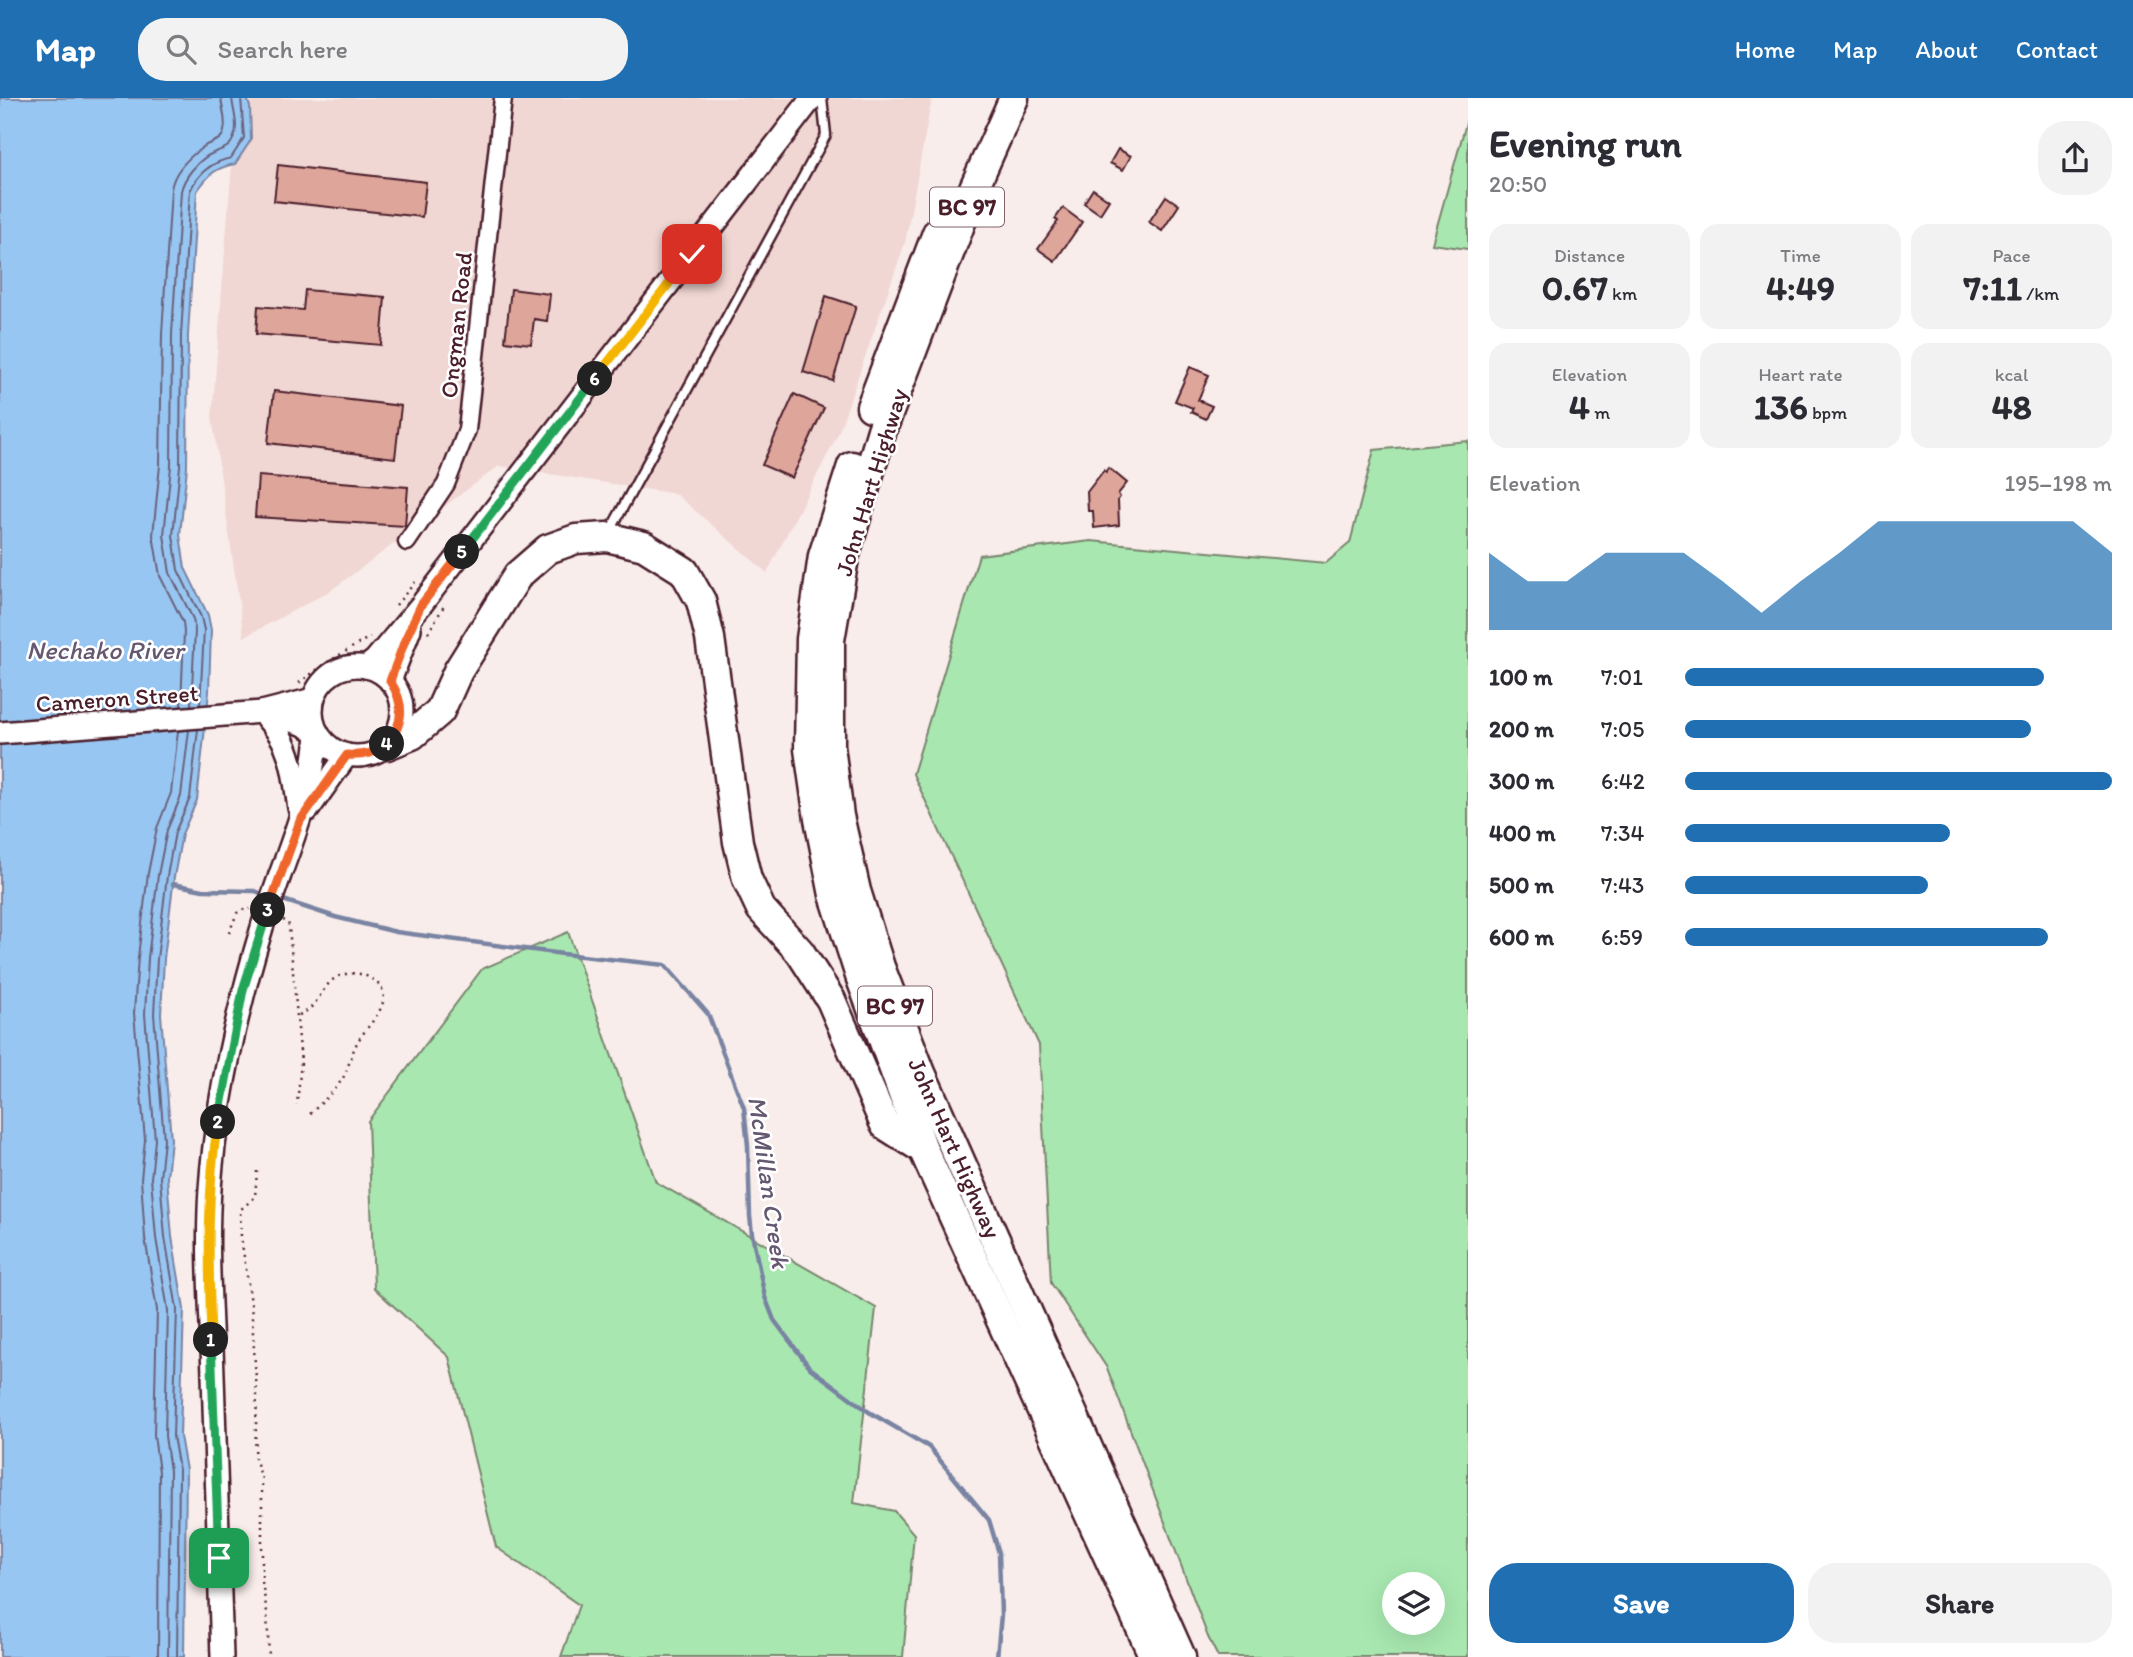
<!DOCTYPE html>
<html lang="en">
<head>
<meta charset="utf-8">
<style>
	body { margin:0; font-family:Itim,sans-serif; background:#f2f2f3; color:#2b2b33; height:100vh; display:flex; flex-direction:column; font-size:26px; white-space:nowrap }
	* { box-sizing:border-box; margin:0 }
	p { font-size:23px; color:#7c7c81 }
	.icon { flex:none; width:38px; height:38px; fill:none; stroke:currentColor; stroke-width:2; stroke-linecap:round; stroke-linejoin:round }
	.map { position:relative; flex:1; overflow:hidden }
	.panel { display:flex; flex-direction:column; background:#fff; width:665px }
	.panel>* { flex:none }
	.tools { position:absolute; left:1382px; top:1474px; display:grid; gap:14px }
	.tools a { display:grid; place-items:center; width:63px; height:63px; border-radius:50%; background:#fff; box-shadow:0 7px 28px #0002; font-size:35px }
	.pin { position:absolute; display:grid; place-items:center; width:60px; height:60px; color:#fff; margin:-30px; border-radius:14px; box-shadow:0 4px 10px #0006 }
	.km { position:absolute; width:35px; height:35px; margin:-18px; border-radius:50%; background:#222; color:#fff; font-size:19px; line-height:35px; text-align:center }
	.round { display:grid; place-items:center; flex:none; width:74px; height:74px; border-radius:28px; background:#f2f2f3 }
	.overview { display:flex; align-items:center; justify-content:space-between; height:119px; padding:0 21px }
	h1 { font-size:38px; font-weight:700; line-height:52px }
	.figures { display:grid; grid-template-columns:repeat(3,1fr); gap:10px; height:119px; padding:7px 21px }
	.figures div { display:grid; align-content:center; border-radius:18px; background:#f2f2f3; text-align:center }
	.figures b { font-size:35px; font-weight:700 }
	.figures small { font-size:19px; font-weight:400 }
	.figures p { font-size:19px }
	.chart { height:196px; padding:14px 21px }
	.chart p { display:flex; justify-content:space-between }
	.chart svg { width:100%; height:126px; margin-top:7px; fill:#1f6fb2; opacity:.7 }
	.button { display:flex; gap:14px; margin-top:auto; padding:14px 21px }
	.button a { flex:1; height:80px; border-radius:28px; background:#1f6fb2; color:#fff; font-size:28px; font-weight:700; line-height:80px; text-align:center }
	.button a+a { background:#f2f2f3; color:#2b2b33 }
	ul { padding:0 21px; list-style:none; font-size:23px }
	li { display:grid; grid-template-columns:112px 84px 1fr; align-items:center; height:52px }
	li i { height:18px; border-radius:9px; background:#1f6fb2 }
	header { display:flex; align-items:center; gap:42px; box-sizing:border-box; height:98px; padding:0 35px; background:#1f6fb2; color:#fff }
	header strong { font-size:33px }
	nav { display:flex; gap:38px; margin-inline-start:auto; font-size:24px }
	.search { width:490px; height:63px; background:#f2f2f3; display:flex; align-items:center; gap:18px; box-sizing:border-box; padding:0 24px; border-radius:28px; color:#7c7c81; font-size:26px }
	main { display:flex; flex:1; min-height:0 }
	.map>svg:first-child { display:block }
	.built { fill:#f0d7d3 }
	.green { fill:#a8e8b0; stroke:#79846e; stroke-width:2; fill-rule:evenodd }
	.water { fill:#98c6f2; stroke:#7983a2; stroke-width:2 }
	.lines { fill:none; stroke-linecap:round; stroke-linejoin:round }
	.shore { stroke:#69627b; stroke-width:2 }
	.stream { stroke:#7983a2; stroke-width:4.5 }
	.building { fill:#dea59b; stroke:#4a1f2b; stroke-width:2 }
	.lane-casing { stroke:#4a1f2b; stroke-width:13 }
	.street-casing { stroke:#4a1f2b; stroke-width:21 }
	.secondary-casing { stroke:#4a1f2b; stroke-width:26 }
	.highway-casing { stroke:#4a1f2b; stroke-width:33 }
	.path { stroke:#4a1f2b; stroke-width:2.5; stroke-dasharray:2 5; stroke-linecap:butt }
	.lane { stroke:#fff; stroke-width:8 }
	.street { stroke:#fff; stroke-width:16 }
	.secondary { stroke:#fff; stroke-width:21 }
	.highway { stroke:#fff; stroke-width:28 }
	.secondary-bridge-casing { stroke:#4a1f2b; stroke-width:26; stroke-linecap:butt }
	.secondary-bridge { stroke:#fff; stroke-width:21 }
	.split-1-casing { stroke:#fff; stroke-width:14 }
	.split-2-casing { stroke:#fff; stroke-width:14 }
	.split-3-casing { stroke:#fff; stroke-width:14 }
	.split-4-casing { stroke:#fff; stroke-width:14 }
	.split-5-casing { stroke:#fff; stroke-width:14 }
	.split-6-casing { stroke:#fff; stroke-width:14 }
	.split-7-casing { stroke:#fff; stroke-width:14 }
	.split-1 { stroke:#22a559; stroke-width:9 }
	.split-2 { stroke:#f5b400; stroke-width:9 }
	.split-3 { stroke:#22a559; stroke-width:9 }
	.split-4 { stroke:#f0652b; stroke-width:9 }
	.split-5 { stroke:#f0652b; stroke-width:9 }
	.split-6 { stroke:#22a559; stroke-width:9 }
	.split-7 { stroke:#f5b400; stroke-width:9 }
	.labels { text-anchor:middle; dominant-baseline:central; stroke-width:5; stroke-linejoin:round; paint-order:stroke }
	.shield { fill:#fff; stroke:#80626b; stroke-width:2 }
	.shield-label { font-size:23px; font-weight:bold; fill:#4a1f2b }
	.street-label { font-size:24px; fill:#4a1f2b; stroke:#fff }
	.water-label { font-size:26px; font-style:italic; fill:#655971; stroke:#fff }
</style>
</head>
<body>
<header>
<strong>Map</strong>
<div class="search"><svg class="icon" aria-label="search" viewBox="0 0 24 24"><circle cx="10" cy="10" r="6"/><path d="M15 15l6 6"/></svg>Search here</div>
<nav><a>Home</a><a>Map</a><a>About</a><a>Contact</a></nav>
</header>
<main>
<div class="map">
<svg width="1468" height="1559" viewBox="0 0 1468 1559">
	<rect width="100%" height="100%" fill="#f8edeb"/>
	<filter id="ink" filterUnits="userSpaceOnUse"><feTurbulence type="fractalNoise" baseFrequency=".0143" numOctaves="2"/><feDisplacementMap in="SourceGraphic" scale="14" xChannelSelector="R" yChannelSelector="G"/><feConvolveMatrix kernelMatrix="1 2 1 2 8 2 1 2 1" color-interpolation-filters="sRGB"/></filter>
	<g filter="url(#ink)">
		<path class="built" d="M237 0H932L905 145 838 336 767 475 676 396 499 368 330 493 244 539 212 319Z"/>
		<g class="green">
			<path d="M1468 18V151L1432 146Z"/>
			<path d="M1468 343V1559H1218L1208 1539 1107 1270 1051 1185 1039 947 913 676 979 457 1091 443 1326 465 1350 445 1374 352ZM1395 1486H1433V1524H1395Z"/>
			<path d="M568 834 656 1084 876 1210 854 1405 894 1413 914 1436 903 1559H561L579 1507 496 1449 449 1259 374 1190 368 1023 482 871Z"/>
		</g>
		<path class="water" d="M0 0H247L250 9 251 42 235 66C214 70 209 77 197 93L188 237 187 369 180 437 185 470 208 517 211 532 209 594 197 702 182 736 174 779 164 861 161 916 171 1042 167 1079 172 1139 184 1211 180 1338 186 1372 184 1559H0Z"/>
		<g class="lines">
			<g class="shore">
				<path d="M191 607 195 533 193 521 170 475 164 437 171 368 172 236 181 93C184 79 199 61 213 55 223 50 229 52 234 39 239 28 233 12 232 0"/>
				<path d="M200 607 204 532 201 519 178 472 173 437 180 368 181 237 190 93C198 75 212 64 231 60L244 40 241 0"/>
				<path d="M181 608 184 534 183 524 160 478 153 437 160 367 162 236 171 92C173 74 189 59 203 49 211 43 222 44 224 33 227 22 222 11 221 0"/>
				<path d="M158 1559 159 1374 154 1337 157 1212 145 1140 141 1081 145 1042 134 915 138 859 148 775 157 730 171 695 178 633"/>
				<path d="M168 1559 170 1373 165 1338 168 1212 156 1140 151 1080 155 1042 145 916 148 860 158 777 167 732 181 698 189 632"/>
				<path d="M177 1559 179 1372 173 1338 177 1211 165 1139 160 1080 164 1042 154 916 157 861 167 778 175 734 190 700 198 631"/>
			</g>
			<g class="stream">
				<path d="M173 786 203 792 255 793 268 798"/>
				<path d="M280 801 335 819 396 834 563 856 665 867 708 916 744 1010 748 1048 750 1118 752 1136 765 1199 774 1222 810 1270 869 1314 929 1349 989 1422 999 1455 1001 1517 997 1559"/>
			</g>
		</g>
		<g class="building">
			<path d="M1118 51 1131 58 1123 72 1110 65Z"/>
			<path d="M278 67 426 84 422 119 274 103Z"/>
			<path d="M1093 91 1109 102 1100 116 1084 105Z"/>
			<path d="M1166 98 1179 107 1162 133 1149 124Z"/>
			<path d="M1063 110 1082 124 1055 163 1038 151 1058 123 1055 121Z"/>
			<path d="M511 191 550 196 547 223 534 221 531 246 505 243Z"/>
			<path d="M305 192 385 199 381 247 256 236 258 208 303 212Z"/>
			<path d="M826 198 856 208 833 283 803 274Z"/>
			<path d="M1190 269 1209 277 1198 302 1212 308 1206 321 1191 314 1193 310 1175 303Z"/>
			<path d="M274 293 401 308 395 360 268 345Z"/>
			<path d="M794 296 824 310 792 380 762 367Z"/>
			<path d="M1109 370 1127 385 1118 396 1120 399 1118 402 1119 427 1094 430 1093 413H1088L1087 394 1104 372 1106 374Z"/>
			<path d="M258 378 408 389 405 428 255 419Z"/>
		</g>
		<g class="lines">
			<defs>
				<path id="lane" d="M610 433 826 37 822 0"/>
				<path id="street" d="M407 444 446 386 467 332 503 0"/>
				<g id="secondary">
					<circle cx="357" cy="613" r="45"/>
					<path d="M366 569 375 562 421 507 812 0"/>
					<path d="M390 583 410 531"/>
					<path d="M262 614C267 622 274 628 279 636 293 657 295 686 299 710"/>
					<path d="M262 614 302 626 317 634"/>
					<path d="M0 635 262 614 313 601"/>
					<path d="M308 712 347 657"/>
					<path d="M280 777C297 731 314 685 317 635"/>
					<path d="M222 1559C219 1465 216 1371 213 1277 211 1215 206 1153 210 1091 216 1001 237 912 263 826"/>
				</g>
				<g id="highway">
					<path d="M1014 0 974 90 882 332 844 460 830 542V648L839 718 856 793 880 869 921 975 1181 1559"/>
					<path d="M871 309 937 135"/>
					<path d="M852 368 823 458 811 541 809 651 819 721 834 797 860 878 923 1051 1154 1559"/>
					<path d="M387 647 412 637 440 613 458 573 518 477 548 451 576 441 607 439 644 448 684 473 701 503 710 540 738 744 747 781 761 811 800 854 831 902 885 1027 923 1051"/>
				</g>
			</defs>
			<use href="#lane" class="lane-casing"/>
			<use href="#street" class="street-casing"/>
			<use href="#secondary" class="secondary-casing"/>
			<use href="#highway" class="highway-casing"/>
			<g class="path">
				<path d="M396 507 416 483"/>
				<path d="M428 535 444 508"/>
				<path d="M299 585 326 565 370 539"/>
				<path d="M408 588V599L414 608"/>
				<path d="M360 670 373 664"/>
				<path d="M283 822 288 824 289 829 301 964 297 1007"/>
				<path d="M229 835 237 815 244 811H250"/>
				<path d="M299 917C323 908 320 881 346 876 355 874 364 876 372 881 402 900 366 927 357 945 351 956 349 969 343 980 334 994 322 1004 310 1016"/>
				<path d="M257 1073 255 1099 240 1112 241 1139 251 1205 257 1296 255 1360 262 1381V1484L267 1514 269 1559"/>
			</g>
			<use href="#lane" class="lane"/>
			<use href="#street" class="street"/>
			<use href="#secondary" class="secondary"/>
			<use href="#highway" class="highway"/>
			<defs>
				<path id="secondary-bridge" d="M263 826 280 777"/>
			</defs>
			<use href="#secondary-bridge" class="secondary-bridge-casing"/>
			<use href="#secondary-bridge" class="secondary-bridge"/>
		</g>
	</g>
	<g class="lines" filter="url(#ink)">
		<defs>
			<path id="split-1" d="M211 1242 219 1460"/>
			<path id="split-2" d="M211 1242C209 1169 206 1096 218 1024"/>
			<path id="split-3" d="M218 1024 243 892 268 812"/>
			<path id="split-4" d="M268 812 300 723 347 657C363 658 374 656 387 646"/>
			<path id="split-5" d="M387 646C404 626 405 605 390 583L405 542 421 507 462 454"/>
			<path id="split-6" d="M462 454 595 281"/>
			<path id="split-7" d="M595 281 692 156"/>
		</defs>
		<use href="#split-1" class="split-1-casing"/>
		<use href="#split-2" class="split-2-casing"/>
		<use href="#split-3" class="split-3-casing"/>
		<use href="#split-4" class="split-4-casing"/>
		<use href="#split-5" class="split-5-casing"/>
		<use href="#split-6" class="split-6-casing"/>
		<use href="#split-7" class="split-7-casing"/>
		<use href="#split-1" class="split-1"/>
		<use href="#split-2" class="split-2"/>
		<use href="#split-3" class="split-3"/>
		<use href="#split-4" class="split-4"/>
		<use href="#split-5" class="split-5"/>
		<use href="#split-6" class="split-6"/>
		<use href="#split-7" class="split-7"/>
	</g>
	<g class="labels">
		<g class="shield">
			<rect x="930" y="89.5" width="74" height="39" rx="5"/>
			<rect x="858" y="888.5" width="74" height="39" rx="5"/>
		</g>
		<g class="shield-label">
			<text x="967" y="109">BC 97</text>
			<text x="895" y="908">BC 97</text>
		</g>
		<g class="street-label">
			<text transform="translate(456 227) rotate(-84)">Ongman Road</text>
			<text transform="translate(871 384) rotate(-73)">John Hart Highway</text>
			<text transform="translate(117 600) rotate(-4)">Cameron Street</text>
			<text transform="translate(955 1050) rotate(66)">John Hart Highway</text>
		</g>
		<g class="water-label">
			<text x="105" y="552">Nechako River</text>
			<text transform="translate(769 1084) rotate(82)">McMillan Creek</text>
		</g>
	</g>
</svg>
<div class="tools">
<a><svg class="icon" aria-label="layers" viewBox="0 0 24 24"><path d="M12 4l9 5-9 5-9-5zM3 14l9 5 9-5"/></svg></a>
</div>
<div class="pin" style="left:219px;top:1460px;background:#1e9e55"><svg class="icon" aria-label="arrive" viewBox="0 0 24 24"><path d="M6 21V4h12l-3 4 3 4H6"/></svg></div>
<div class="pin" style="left:692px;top:156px;background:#d93025"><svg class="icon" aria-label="check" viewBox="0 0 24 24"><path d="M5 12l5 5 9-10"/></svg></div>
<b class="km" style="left:211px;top:1242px">1</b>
<b class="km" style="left:218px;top:1024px">2</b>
<b class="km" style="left:268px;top:812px">3</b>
<b class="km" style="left:387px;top:646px">4</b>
<b class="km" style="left:462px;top:454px">5</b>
<b class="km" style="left:595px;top:281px">6</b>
</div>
<section class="panel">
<div class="overview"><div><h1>Evening run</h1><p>20:50</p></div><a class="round"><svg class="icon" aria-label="share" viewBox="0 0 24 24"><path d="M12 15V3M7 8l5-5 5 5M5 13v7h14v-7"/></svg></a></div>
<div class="figures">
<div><p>Distance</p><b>0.67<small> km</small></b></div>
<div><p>Time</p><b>4:49</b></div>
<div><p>Pace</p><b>7:11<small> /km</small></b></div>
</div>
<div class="figures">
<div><p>Elevation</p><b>4<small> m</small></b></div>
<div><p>Heart rate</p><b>136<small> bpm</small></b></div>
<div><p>kcal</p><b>48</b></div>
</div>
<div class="chart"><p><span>Elevation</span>195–198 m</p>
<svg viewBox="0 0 160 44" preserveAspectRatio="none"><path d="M0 44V17L10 27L20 27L30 17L40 17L50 17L60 27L70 38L80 27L90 17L100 6L110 6L120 6L130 6L140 6L150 6L160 17V44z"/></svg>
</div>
<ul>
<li><b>100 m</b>7:01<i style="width:84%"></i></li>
<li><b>200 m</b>7:05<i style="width:81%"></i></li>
<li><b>300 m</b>6:42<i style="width:100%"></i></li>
<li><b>400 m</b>7:34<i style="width:62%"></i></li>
<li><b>500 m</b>7:43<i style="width:57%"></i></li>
<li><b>600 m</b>6:59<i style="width:85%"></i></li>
</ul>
<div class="button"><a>Save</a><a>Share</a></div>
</section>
</main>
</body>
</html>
